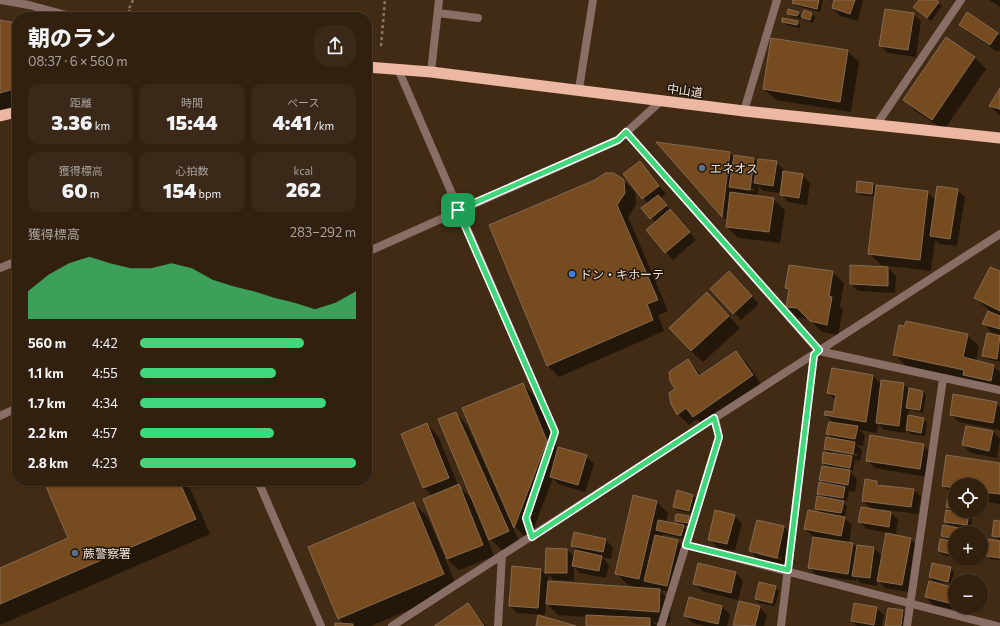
<!DOCTYPE html>
<html lang="ja">
<head>
<meta charset="utf-8">
<style>
	body { margin:0; font-family:Commissioner,"Noto Sans JP",sans-serif; background:#3a2818; color:#f1f3f6; height:100vh; display:flex; flex-direction:column; font-size:15px; white-space:nowrap }
	* { box-sizing:border-box; margin:0 }
	p { font-size:13px; color:#a8a39e }
	.icon { flex:none; width:22px; height:22px; fill:none; stroke:currentColor; stroke-width:2; stroke-linecap:round; stroke-linejoin:round }
	.map { position:relative; flex:1; overflow:hidden }
	.details { position:absolute; left:12px; top:12px; width:360px; height:474px; display:flex; flex-direction:column; background:#32200f; border-radius:16px; box-shadow:0 1px 3px #0004,0 0 0 1px #4d3e2f }
	.details>* { flex:none }
	.tools { position:absolute; left:948px; top:478px; display:grid; gap:8px }
	.tools a { display:grid; place-items:center; width:40px; height:40px; border-radius:50%; background:#32200f; box-shadow:0 1px 3px #0004,0 0 0 1px #4d3e2f; font-size:20px }
	.pin { position:absolute; display:grid; place-items:center; width:34px; height:34px; color:#fff; margin:-17px; border-radius:8px; box-shadow:0 2px 6px #0006 }
	.round { display:grid; place-items:center; flex:none; width:42px; height:42px; border-radius:16px; background:#3a2818 }
	.overview { display:flex; align-items:center; justify-content:space-between; height:68px; padding:0 16px }
	h1 { font-size:22px; font-weight:800; line-height:30px }
	.stats { display:grid; grid-template-columns:repeat(3,1fr); gap:6px; height:68px; padding:4px 16px }
	.stats div { display:grid; align-content:center; border-radius:10px; background:#3a2818; text-align:center }
	.stats b { font-size:20px; font-weight:800 }
	.stats small { font-size:11px; font-weight:400 }
	.stats p { font-size:11px }
	.chart { height:112px; padding:8px 16px }
	.chart p { display:flex; justify-content:space-between }
	.chart svg { width:100%; height:72px; margin-top:4px; fill:#41d77c; opacity:.7 }
	ul { padding:0 16px; list-style:none; font-size:13px }
	li { display:grid; grid-template-columns:64px 48px 1fr; align-items:center; height:30px }
	li i { height:10px; border-radius:5px; background:#41d77c }
	.map>svg:first-child { display:block }
	.shadow { fill:#0007; fill-rule:evenodd }
	.building { fill:#764b20; stroke:#856a52 }
	.lines { fill:none; stroke-linecap:round; stroke-linejoin:round }
	.path { stroke:#8a7663; stroke-width:2.5; stroke-dasharray:3 3; stroke-linecap:butt }
	.service { stroke:#886e64; stroke-width:8 }
	.minor { stroke:#886e64; stroke-width:8 }
	.tertiary { stroke:#886e64; stroke-width:8 }
	.trunk { stroke:#edb8a3; stroke-width:11 }
	.route-casing { stroke:#fff; stroke-width:8 }
	.route { stroke:#41d77c; stroke-width:5 }
	.service-dot { fill:#5c6f8a; stroke:#20160c; stroke-width:1.5 }
	.shop-dot { fill:#3f7fe0; stroke:#20160c; stroke-width:1.5 }
	.labels { text-anchor:middle; dominant-baseline:central; stroke-width:3; stroke-linejoin:round; paint-order:stroke }
	.street-label { font-size:12px; fill:#f6e7da; stroke:#20160c }
	.poi-label { font-size:12px; fill:#f6e7da; stroke:#20160c; text-anchor:start }
</style>
</head>
<body>
<div class="map">
<svg width="1000" height="626" viewBox="0 0 1000 626">
	<rect width="100%" height="100%" fill="#422b14"/>
	<g class="shadow">
		<path d="M794 0H823L820 12 797 6 793 3Z"/>
		<path d="M835 0H863L858 21 840 16 833 8Z"/>
		<path d="M920 0H935L942 6 931 21 914 7Z"/>
		<path d="M989 0H1000V7Z"/>
		<path d="M798 13 802 16 801 19 792 17 788 14Z"/>
		<path d="M811 13 815 17 813 23 806 20 802 17Z"/>
		<path d="M913 14 921 21 916 57 887 53 880 45Z"/>
		<path d="M967 14 1000 36V49L998 52 968 32 960 25Z"/>
		<path d="M0 21 17 24V107L0 111Z"/>
		<path d="M783 21 797 22 801 26 800 28 786 25Z"/>
		<path d="M947 39 975 58 986 69 944 130 916 111 905 100Z"/>
		<path d="M847 51 859 62 851 112 776 100 764 89Z"/>
		<path d="M1000 90V116L990 106Z"/>
		<path d="M658 144 729 153 735 158 754 159 758 163 776 162 784 170V173L802 175 810 183 807 205 788 202 781 193 763 191 759 186 757 197 773 199 785 210 780 243 738 238 727 227V221ZM738 187 755 189V191L738 189Z"/>
		<path d="M639 162 666 194 660 198 696 240 673 260 647 230 656 223 643 208 648 204 624 174Z"/>
		<path d="M624 181 635 192 636 205 628 217 668 311 658 315 664 331 559 377 548 366 490 226Z"/>
		<path d="M873 184 877 188 927 192 936 201 957 190 965 197 957 246 939 244 935 240 931 271 881 265 870 254 876 197 861 195 857 192Z"/>
		<path d="M888 268 896 276 895 293 858 291 851 284Z"/>
		<path d="M832 272 844 283 840 306 843 310 838 335 822 332 809 319 798 318 787 307 790 292 786 288Z"/>
		<path d="M1000 272V334L991 332 984 324 989 310 975 298Z"/>
		<path d="M737 280 759 304 741 320 734 313Z"/>
		<path d="M707 293 740 328 703 362 691 351Z"/>
		<path d="M988 334 1000 337V362L987 359 983 356Z"/>
		<path d="M967 335 979 346 976 361 993 366 1000 372V391L906 366 894 354Z"/>
		<path d="M736 352 747 363 763 387 705 427 697 419 689 425 678 414 676 389 688 360 701 375Z"/>
		<path d="M873 376 882 385 903 384 910 390 923 391 926 395 923 413 909 409 908 416 923 419 927 422 925 436 910 434 906 429V433L885 430 878 424 877 433 859 430 865 435 863 446 857 445 862 450 860 461 855 460 853 471 848 470 857 479 855 492 849 491 847 501H842L847 506 845 516H842L852 525 849 543 853 544 857 548 858 546 874 548 882 556 911 539 918 547 909 592 885 588 878 580 877 586 861 583 856 578V581L816 575 809 567 814 537 805 529 821 514 816 508 823 498 818 493 825 484 820 480 828 468 823 463 830 454 825 449 832 439 828 434 834 423 825 415 833 413 836 400 828 393ZM832 450 858 454 857 456 832 452Z"/>
		<path d="M523 384 537 399 558 450 586 456 594 464 585 492 558 484 553 478 529 541 513 525Z"/>
		<path d="M996 403 1000 407V430L958 422 951 414Z"/>
		<path d="M456 413 467 425 520 543 502 550 490 539 476 504 474 505 494 556 459 570 444 556 458 589 371 626H336L345 625 339 618 414 503 428 518 444 555 446 554 432 496 424 488 402 434 427 424 438 436 458 485 473 500Z"/>
		<path d="M966 427 993 432 1000 439 997 458 971 453 963 445Z"/>
		<path d="M923 445 931 453 927 477 875 468 867 460Z"/>
		<path d="M1000 464V504L981 501V485H955V511H973V514L966 513 972 519 971 529 949 525 945 521 953 513 947 507 955 497 943 485Z"/>
		<path d="M54 481H187L210 534 0 625V569L70 539Z"/>
		<path d="M877 482 881 486 914 490 921 497 918 514 881 509V511L891 513 898 520 896 534 867 529 860 522 873 510 863 501Z"/>
		<path d="M693 496 696 499 692 514 677 510 674 506Z"/>
		<path d="M634 497 657 502 668 513 666 522 681 526 676 521 688 517 692 520 691 526 681 525 687 530 685 539 663 534V537L677 541 685 548 675 593 659 590 671 601 670 623 653 622 657 626H587V617L558 615 546 603 545 615 517 613 510 606 541 570 546 575 547 549 567 550 575 557 579 552 572 545 606 540 613 548 611 559 602 557 609 565 606 578 580 573 574 567V581L553 580 549 575 548 582 638 589 628 585 616 573Z"/>
		<path d="M734 516 742 523 735 551 717 547 709 539Z"/>
		<path d="M758 521 784 527 792 535 784 565 758 559 751 551ZM758 552 782 558 781 560 758 555Z"/>
		<path d="M1000 522V540L993 535Z"/>
		<path d="M944 526 968 531 970 533H955V541L946 539 942 536Z"/>
		<path d="M1000 542V560L990 559 987 555Z"/>
		<path d="M955 543V557L942 555 939 551Z"/>
		<path d="M950 568 954 572 951 584 933 581 930 577Z"/>
		<path d="M736 573 743 581 738 600 702 591 694 583Z"/>
		<path d="M929 582 955 589V607H962L961 611 933 605 926 597Z"/>
		<path d="M775 587 779 591 775 606 759 603 756 599Z"/>
		<path d="M689 598 722 607 730 614 727 626H705L693 623 685 615Z"/>
		<path d="M468 604 486 626H435Z"/>
		<path d="M759 607 767 615 764 626 734 625Z"/>
		<path d="M876 608 884 615 882 626H857L852 621Z"/>
		<path d="M889 609 903 611 907 615 905 626H886Z"/>
	</g>
	<g class="building">
		<path d="M793 0H819L817 9 792 3Z"/>
		<path d="M834 0H855L850 14 832 8Z"/>
		<path d="M919 0H936L939 2 927 18 913 7Z"/>
		<path d="M788 9 799 12 797 16 787 14Z"/>
		<path d="M885 9 914 13 908 50 879 46Z"/>
		<path d="M804 10 812 13 810 20 801 17Z"/>
		<path d="M967 12 998 33 990 45 959 25Z"/>
		<path d="M782 18 798 21 797 25 782 22Z"/>
		<path d="M0 20 17 23V88L0 93Z"/>
		<path d="M946 37 975 57 932 120 903 100Z"/>
		<path d="M771 38 848 50 840 102 763 89Z"/>
		<path d="M1000 88V109L989 106Z"/>
		<path d="M656 142 730 152 722 217Z"/>
		<path d="M734 155 754 158 750 190 729 187Z"/>
		<path d="M758 159 777 161 773 186 754 183Z"/>
		<path d="M640 161 659 186 642 199 623 174Z"/>
		<path d="M783 171 803 174 799 198 780 195Z"/>
		<path d="M605 173H614L624 180 625 193 617 205 658 300 647 304 653 320 547 366 489 225 595 180Z"/>
		<path d="M857 181 873 183 872 194 856 192Z"/>
		<path d="M876 185 928 191 920 260 868 254Z"/>
		<path d="M937 186 958 189 950 239 930 236Z"/>
		<path d="M730 192 774 198 769 232 726 227Z"/>
		<path d="M658 195 667 205 650 219 641 208Z"/>
		<path d="M670 209 690 232 665 253 646 230Z"/>
		<path d="M789 265 833 271 829 296 832 297 827 325 810 321 797 308 786 307 789 289 785 288Z"/>
		<path d="M850 265 888 267V286L850 284Z"/>
		<path d="M990 267 1000 271V311L974 298Z"/>
		<path d="M729 271 752 296 733 314 710 289Z"/>
		<path d="M707 292 729 316 691 351 669 328Z"/>
		<path d="M988 311 1000 316V329L982 324Z"/>
		<path d="M906 321 968 334 963 357 994 365 991 381 963 375 964 370 893 355 899 325 904 326Z"/>
		<path d="M987 333 1000 336 997 359 982 356Z"/>
		<path d="M736 351 753 375 693 417 686 408 677 415 671 404 669 393 675 389 670 381 669 372 688 359 699 376Z"/>
		<path d="M832 368 873 375 866 422 824 415 825 411 833 412 836 395 827 393Z"/>
		<path d="M881 380 904 383 899 426 876 423Z"/>
		<path d="M523 383 547 441 514 528 462 408Z"/>
		<path d="M909 388 923 391 920 410 906 408Z"/>
		<path d="M953 394 997 402 993 423 950 415Z"/>
		<path d="M456 412 509 531 489 540 438 419Z"/>
		<path d="M908 415 924 418 921 433 906 430Z"/>
		<path d="M829 422 858 426 855 439 826 434Z"/>
		<path d="M427 423 449 478 423 488 401 434Z"/>
		<path d="M966 426 993 431 989 451 962 445Z"/>
		<path d="M870 435 924 444 920 469 866 461Z"/>
		<path d="M826 437 855 442 853 454 824 449Z"/>
		<path d="M558 447 587 455 578 485 550 477Z"/>
		<path d="M823 452 852 456 850 468 822 463Z"/>
		<path d="M946 455 1000 463V494L981 492V485H955V488L942 486Z"/>
		<path d="M822 466 850 470 848 485 819 480Z"/>
		<path d="M865 479 877 481V485L914 489 911 507 862 501Z"/>
		<path d="M51 481H179L196 519 0 604V568L68 538 45 484Z"/>
		<path d="M819 482 845 487 843 498 817 494Z"/>
		<path d="M459 484 483 545 447 559 423 499Z"/>
		<path d="M677 490 693 495 689 511 673 507Z"/>
		<path d="M633 495 657 501 639 579 615 574Z"/>
		<path d="M948 495 955 496V509L946 507Z"/>
		<path d="M817 496 844 501 841 513 815 509Z"/>
		<path d="M414 502 444 574 338 619 308 547Z"/>
		<path d="M861 507 891 512 889 527 858 522Z"/>
		<path d="M715 510 735 515 727 544 708 540Z"/>
		<path d="M808 510 845 517 841 536 804 529Z"/>
		<path d="M946 510 969 514 967 525 944 522Z"/>
		<path d="M676 514 689 516 688 523 675 521Z"/>
		<path d="M658 520 684 525 681 536 656 530Z"/>
		<path d="M757 520 784 526 777 558 749 551Z"/>
		<path d="M994 520 1000 521V537L992 536Z"/>
		<path d="M943 525 968 530 967 533H955V539L941 536Z"/>
		<path d="M574 532 606 539 603 552 571 546Z"/>
		<path d="M886 533 911 538 902 585 877 581Z"/>
		<path d="M655 535 678 540 667 586 644 581Z"/>
		<path d="M813 537 853 543 848 574 808 568Z"/>
		<path d="M940 539 955 542V555L938 551Z"/>
		<path d="M988 539 1000 541V558L986 556Z"/>
		<path d="M857 545 874 547 870 578 852 576Z"/>
		<path d="M546 548 567 549V573H545Z"/>
		<path d="M575 550 602 556 599 571 572 566Z"/>
		<path d="M698 563 736 572 731 593 693 584Z"/>
		<path d="M932 563 951 567 948 582 929 577Z"/>
		<path d="M512 566 541 569 538 608 509 606Z"/>
		<path d="M548 581 660 589 659 612 546 604Z"/>
		<path d="M929 581 955 588 953 604 925 597Z"/>
		<path d="M759 582 776 586 772 603 755 599Z"/>
		<path d="M689 597 722 606 718 624 684 616Z"/>
		<path d="M739 601 760 606 755 626 733 625Z"/>
		<path d="M468 603 484 626H434Z"/>
		<path d="M854 603 877 607 874 625 851 621Z"/>
		<path d="M888 608 903 610 901 626H885Z"/>
		<path d="M538 615 576 626H536Z"/>
		<path d="M586 615 650 618V626H586Z"/>
		<path d="M335 623 353 624V626H335Z"/>
	</g>
	<g class="lines">
		<g class="path">
			<path d="M133 0 128 11 152 17"/>
			<path d="M381 46 385 0"/>
		</g>
		<path class="service" d="M438 13 478 18"/>
		<g class="minor">
			<path d="M398 69 555 432 526 518 532 537"/>
			<path d="M431 72 439 0"/>
			<path d="M579 89 593 0"/>
			<path d="M744 111 777 0"/>
			<path d="M877 124 961 0"/>
			<path d="M626 132 819 351 1000 390"/>
			<path d="M0 268 17 261"/>
			<path d="M258 481 321 626"/>
			<path d="M686 545 997 626"/>
			<path d="M498 626 502 555"/>
			<path d="M661 626 719 437 715 418"/>
			<path d="M781 626 814 355"/>
			<path d="M907 626 943 379"/>
		</g>
		<g class="tertiary">
			<path d="M0 0 29 5 74 17"/>
			<path d="M367 252 618 140 662 100"/>
			<path d="M0 416 17 408"/>
			<path d="M392 626 1000 234"/>
		</g>
		<g class="trunk">
			<path d="M367 67 431 72 744 111 1000 138"/>
			<path d="M0 116 17 112"/>
		</g>
	</g>
	<g class="lines">
		<defs>
			<path id="route" d="M626 132 819 350 814 355 788 570 686 545 719 437 714 418 532 537 526 518 555 432 458 210 618 140Z"/>
		</defs>
		<use href="#route" class="route-casing"/>
		<use href="#route" class="route"/>
	</g>
	<g class="service-dot">
		<circle cx="702" cy="168" r="4"/>
		<circle cx="75" cy="553" r="4"/>
	</g>
	<circle class="shop-dot" cx="572" cy="274" r="4"/>
	<g class="labels">
		<g class="street-label">
			<text transform="translate(685 90) rotate(8)">中山道</text>
		</g>
		<g class="poi-label">
			<text x="710" y="168">エネオス</text>
			<text x="580" y="274">ドン・キホーテ</text>
			<text x="83" y="553">蕨警察署</text>
		</g>
	</g>
</svg>
<div class="tools">
<a><svg class="icon" aria-label="locate" viewBox="0 0 24 24"><circle cx="12" cy="12" r="6"/><path d="M12 2v4M12 18v4M2 12h4M18 12h4"/></svg></a>
<a>+</a>
<a>−</a>
</div>
<div class="pin" style="left:458px;top:210px;background:#1e9e55"><svg class="icon" aria-label="arrive" viewBox="0 0 24 24"><path d="M6 21V4h12l-3 4 3 4H6"/></svg></div>
<section class="details">
<div class="overview"><div><h1>朝のラン</h1><p>08:37 · 6 × 560 m</p></div><a class="round"><svg class="icon" aria-label="share" viewBox="0 0 24 24"><path d="M12 15V3M7 8l5-5 5 5M5 13v7h14v-7"/></svg></a></div>
<div class="stats">
<div><p>距離</p><b>3.36<small> km</small></b></div>
<div><p>時間</p><b>15:44</b></div>
<div><p>ペース</p><b>4:41<small> /km</small></b></div>
</div>
<div class="stats">
<div><p>獲得標高</p><b>60<small> m</small></b></div>
<div><p>心拍数</p><b>154<small> bpm</small></b></div>
<div><p>kcal</p><b>262</b></div>
</div>
<div class="chart"><p><span>獲得標高</span>283–292 m</p>
<svg viewBox="0 0 160 44" preserveAspectRatio="none"><path d="M0 44V27L10 17L20 10L30 6L40 10L50 13L60 13L70 10L80 13L90 20L100 24L110 27L120 31L130 34L140 38L150 34L160 27V44z"/></svg>
</div>
<ul>
<li><b>560 m</b>4:42<i style="width:76%"></i></li>
<li><b>1.1 km</b>4:55<i style="width:63%"></i></li>
<li><b>1.7 km</b>4:34<i style="width:86%"></i></li>
<li><b>2.2 km</b>4:57<i style="width:62%"></i></li>
<li><b>2.8 km</b>4:23<i style="width:100%"></i></li>
</ul>
</section>
</div>
</body>
</html>
